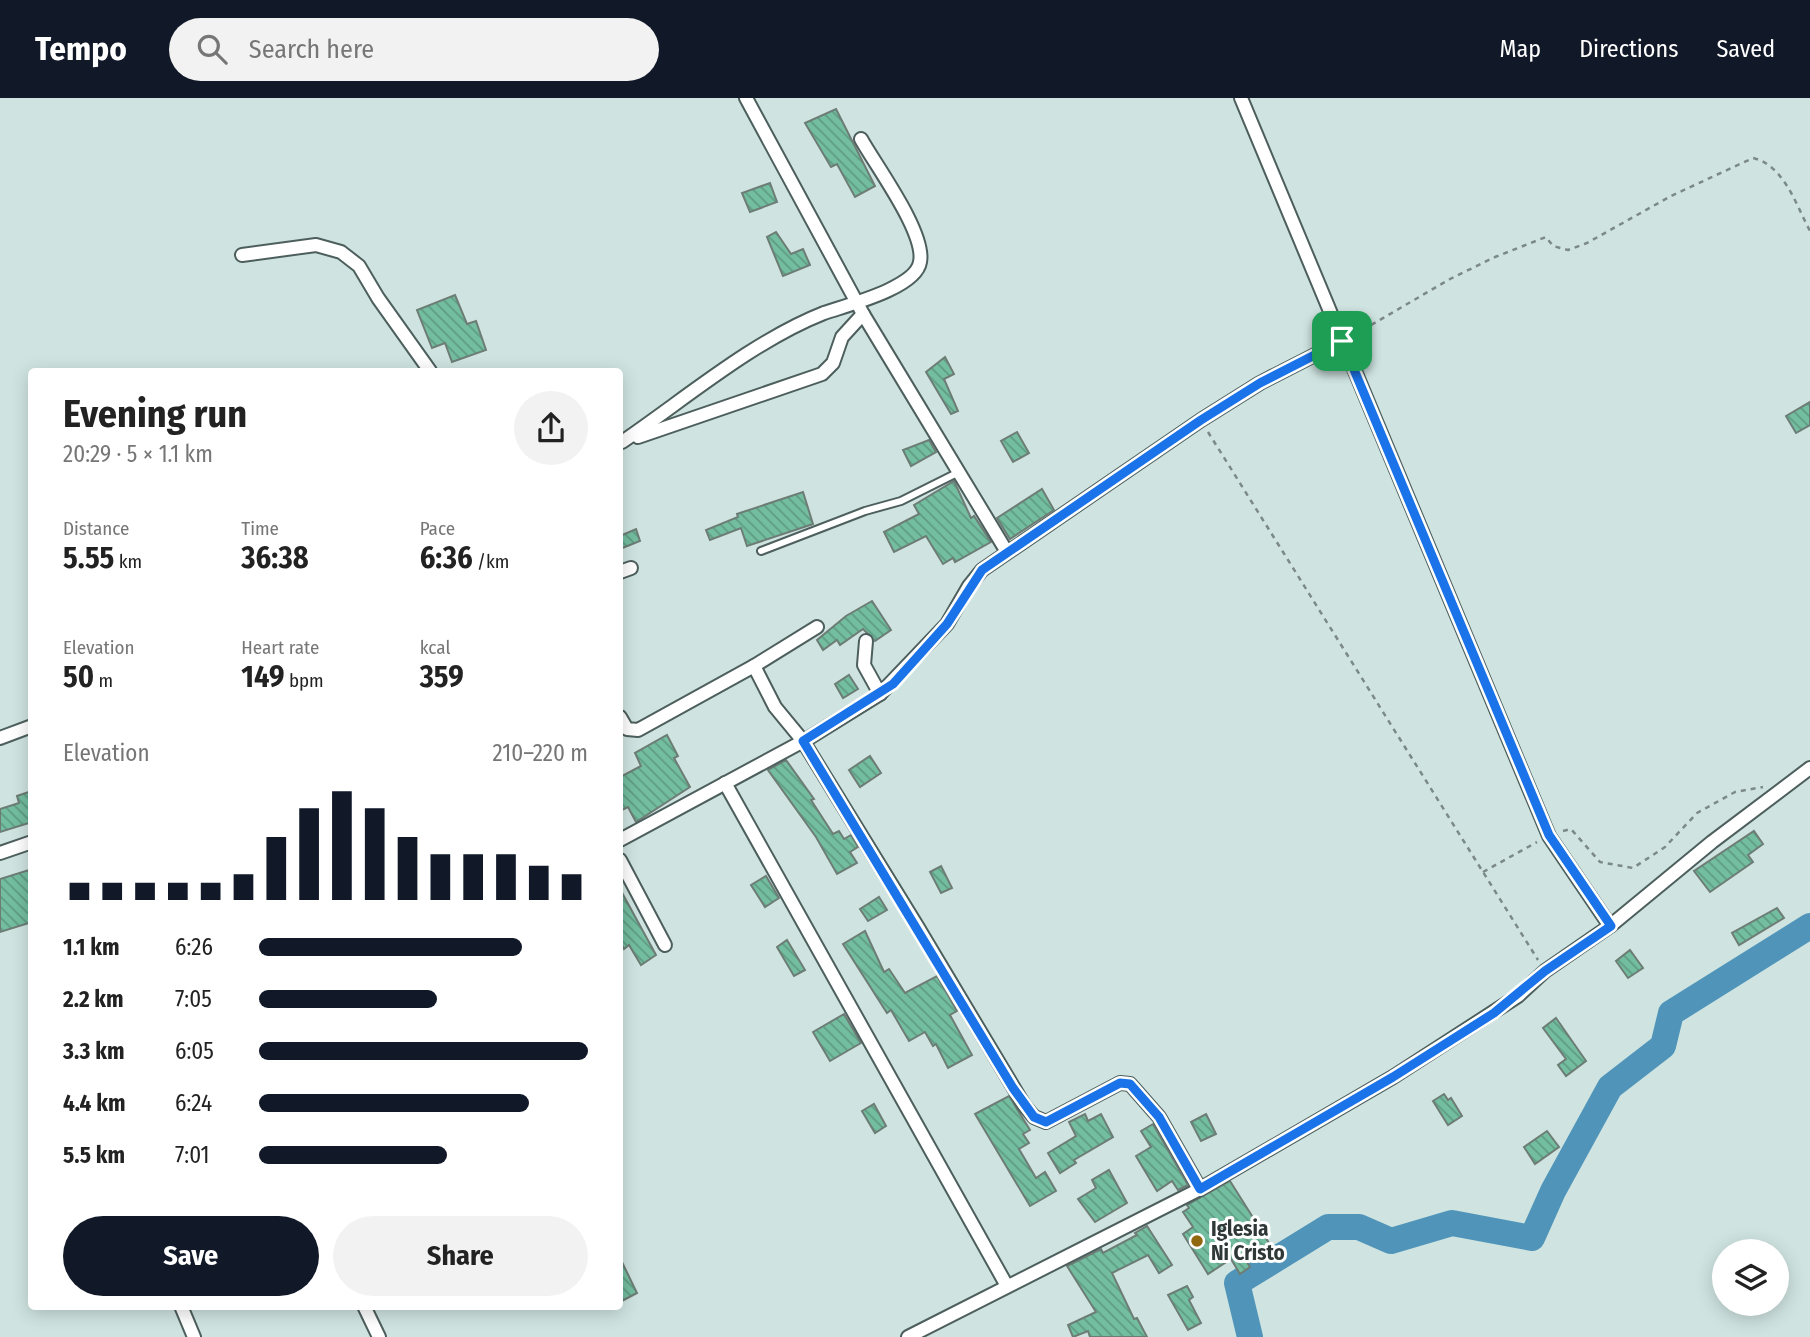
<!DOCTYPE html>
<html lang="en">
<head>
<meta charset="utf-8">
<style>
	body { margin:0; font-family:"Fira Sans Condensed",sans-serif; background:#f2f2f2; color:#222; height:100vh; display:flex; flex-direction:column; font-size:26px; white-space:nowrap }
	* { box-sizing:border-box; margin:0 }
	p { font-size:23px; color:#767676 }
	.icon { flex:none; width:38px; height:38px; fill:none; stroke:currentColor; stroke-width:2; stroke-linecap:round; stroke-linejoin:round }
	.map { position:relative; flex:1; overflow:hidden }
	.drawer { position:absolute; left:28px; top:270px; width:595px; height:942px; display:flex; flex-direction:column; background:#fff; border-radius:7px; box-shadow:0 4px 18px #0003 }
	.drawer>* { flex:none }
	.tools { position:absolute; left:1712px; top:1141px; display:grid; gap:14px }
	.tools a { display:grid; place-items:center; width:77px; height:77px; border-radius:50%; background:#fff; box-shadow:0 4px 18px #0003; font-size:35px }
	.pin { position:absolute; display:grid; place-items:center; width:60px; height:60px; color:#fff; margin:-30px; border-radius:14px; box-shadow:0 4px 10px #0006 }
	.round { display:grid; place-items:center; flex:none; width:74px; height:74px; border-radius:37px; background:#f2f2f2 }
	.overview { display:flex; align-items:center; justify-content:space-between; height:119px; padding:0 35px }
	h1 { font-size:38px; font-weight:700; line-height:52px }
	.figures { display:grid; grid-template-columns:repeat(3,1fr); gap:10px; height:119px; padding:7px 35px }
	.figures div { display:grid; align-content:center }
	.figures b { font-size:30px; font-weight:700 }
	.figures small { font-size:19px; font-weight:400 }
	.figures p { font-size:19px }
	.chart { height:196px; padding:14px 35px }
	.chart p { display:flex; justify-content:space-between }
	.chart svg { width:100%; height:126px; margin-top:7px; stroke:#111827; stroke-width:6 }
	.cta { display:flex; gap:14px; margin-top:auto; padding:14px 35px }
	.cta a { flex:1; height:80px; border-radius:42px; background:#111827; color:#fff; font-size:28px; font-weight:700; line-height:80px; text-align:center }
	.cta a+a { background:#f2f2f2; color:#222 }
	ul { padding:0 35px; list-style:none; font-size:23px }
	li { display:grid; grid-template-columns:112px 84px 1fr; align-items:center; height:52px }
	li i { height:18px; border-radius:9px; background:#111827 }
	header { display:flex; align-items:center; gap:42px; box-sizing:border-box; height:98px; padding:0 35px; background:#111827; color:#fff }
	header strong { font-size:33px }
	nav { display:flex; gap:38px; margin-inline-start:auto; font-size:24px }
	.search { width:490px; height:63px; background:#f2f2f2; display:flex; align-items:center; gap:18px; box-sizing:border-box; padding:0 24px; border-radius:38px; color:#767676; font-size:26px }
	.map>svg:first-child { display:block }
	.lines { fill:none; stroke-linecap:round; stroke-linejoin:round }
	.river { stroke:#5095b9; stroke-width:26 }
	.building { fill:url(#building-back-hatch); stroke:#6d7d76; stroke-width:2 }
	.lane-casing { stroke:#4d5f5d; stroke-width:10 }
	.street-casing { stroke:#4d5f5d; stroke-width:16 }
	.path { stroke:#7b8987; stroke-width:2.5; stroke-dasharray:5 5; stroke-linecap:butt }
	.lane { stroke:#fff; stroke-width:6 }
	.street { stroke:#fff; stroke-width:12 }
	.route-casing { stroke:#fff; stroke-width:14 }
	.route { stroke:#1a73e8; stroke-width:9 }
	.poi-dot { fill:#916710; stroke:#fff; stroke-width:2.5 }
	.labels { text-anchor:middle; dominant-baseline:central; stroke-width:6; stroke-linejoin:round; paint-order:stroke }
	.poi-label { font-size:21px; font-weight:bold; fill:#303837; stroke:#fff; text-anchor:start }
</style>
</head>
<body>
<header>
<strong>Tempo</strong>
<div class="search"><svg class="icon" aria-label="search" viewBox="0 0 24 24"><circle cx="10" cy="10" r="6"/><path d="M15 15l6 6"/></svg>Search here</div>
<nav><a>Map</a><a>Directions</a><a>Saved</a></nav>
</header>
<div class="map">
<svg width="1810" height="1239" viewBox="0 0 1810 1239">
	<defs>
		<pattern id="building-back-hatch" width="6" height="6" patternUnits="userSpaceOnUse" patternTransform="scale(1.75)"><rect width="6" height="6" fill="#73bea0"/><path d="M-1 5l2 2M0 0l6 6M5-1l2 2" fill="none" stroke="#5f9b83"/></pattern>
	</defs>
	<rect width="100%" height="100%" fill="#cfe4e1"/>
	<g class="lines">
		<path class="river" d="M1250 1239 1237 1185 1328 1129H1359L1391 1143 1452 1125 1532 1140 1553 1093 1610 989 1663 948 1671 915 1810 828"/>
	</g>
	<g class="building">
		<path d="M836 11 875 88 855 99 837 66 831 69 805 25Z"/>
		<path d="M770 85 777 104 750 114 742 95Z"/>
		<path d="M776 134 791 156 803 151 810 167 783 178 767 139Z"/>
		<path d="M455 197 467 226 476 223 486 252 452 264 445 245 432 250 417 212Z"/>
		<path d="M945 259 954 276 944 281 958 313 951 316 926 274Z"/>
		<path d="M1810 304V327L1796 335 1786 318Z"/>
		<path d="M1017 334 1029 355 1013 364 1001 343Z"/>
		<path d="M929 342 936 354 911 368 903 352Z"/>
		<path d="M954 383 971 420 974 418 991 444 955 464 953 460 943 466 926 438 894 454 884 434 919 416 914 407Z"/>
		<path d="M1042 391 1054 412 1010 441 997 420Z"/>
		<path d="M803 394 813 426 747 448 741 430 710 442 706 432 738 419 737 416Z"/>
		<path d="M636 431 640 443 620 451V438Z"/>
		<path d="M872 503 891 532 875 543 863 531 840 547 837 542 823 552 817 542 846 518Z"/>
		<path d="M849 577 858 591 843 600 835 586Z"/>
		<path d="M667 637 678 658 674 660 690 689 636 724 628 709 620 713V679L641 668 635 655Z"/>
		<path d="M870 658 881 675 860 689 849 672Z"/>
		<path d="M786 662 814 701 811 702 833 736 839 733 844 741 851 737 858 749 850 754 857 765 837 776 816 739 768 672Z"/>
		<path d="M32 693V724L0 734V711L19 705 17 698Z"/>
		<path d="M1754 733 1763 746 1748 757 1753 764 1710 794 1694 773Z"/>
		<path d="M941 768 952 790 941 795 930 774Z"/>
		<path d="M32 771V824L0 834V781Z"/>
		<path d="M766 778 779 800 765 809 751 787Z"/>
		<path d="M620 791 656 857 641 867 629 847 624 851 620 844Z"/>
		<path d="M879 799 887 812 868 823 860 811Z"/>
		<path d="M1777 810 1784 820 1739 847 1732 835Z"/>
		<path d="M865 833 884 874 889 871 905 895 937 878 957 913 950 917 972 957 948 970 936 946 933 948 925 934 909 943 891 912 887 915 843 846Z"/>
		<path d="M787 842 805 872 794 878 777 849Z"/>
		<path d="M1630 852 1643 870 1628 880 1616 863Z"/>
		<path d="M844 916 861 945 830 963 813 934Z"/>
		<path d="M1556 920 1586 963 1566 978 1558 967 1566 961 1543 930Z"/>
		<path d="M1444 996 1448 1002 1451 1000 1462 1018 1448 1027 1433 1003Z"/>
		<path d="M1009 998 1030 1032 1023 1036 1029 1045 1019 1051 1036 1080 1045 1074 1056 1093 1030 1108 975 1016Z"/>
		<path d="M874 1006 886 1028 875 1035 862 1013Z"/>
		<path d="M1085 1016 1088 1023 1101 1016 1113 1039 1074 1062 1076 1065 1060 1075 1048 1055 1076 1038 1069 1024Z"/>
		<path d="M1206 1016 1216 1036 1201 1043 1191 1024Z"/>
		<path d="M1153 1026 1188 1087 1178 1092 1172 1083 1157 1093 1136 1058 1151 1049 1141 1033Z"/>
		<path d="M1547 1033 1559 1049 1535 1066 1524 1049Z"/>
		<path d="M1109 1072 1127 1105 1095 1124 1078 1101 1096 1090 1092 1082Z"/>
		<path d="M1230 1083 1269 1145 1245 1161 1250 1169 1240 1176 1231 1161 1208 1176 1183 1136 1193 1129 1183 1114 1189 1110 1187 1107Z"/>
		<path d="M1147 1128 1172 1167 1159 1175 1148 1157 1112 1175 1134 1221 1137 1220 1147 1239H1090L1088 1233 1073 1239 1068 1227 1096 1214 1067 1168 1101 1151 1103 1155 1137 1137 1135 1135Z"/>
		<path d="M620 1160 637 1195 620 1204Z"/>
		<path d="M1187 1188 1193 1199 1189 1202 1201 1225 1188 1232 1168 1197Z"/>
	</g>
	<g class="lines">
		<defs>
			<path id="lane" d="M761 453 865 413 901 403 959 374"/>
			<g id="street">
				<path d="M746 0 863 216 1007 454"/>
				<path d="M1241 0 1549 738 1610 828"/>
				<path d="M242 157 316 147 341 154 359 168 378 200 430 273"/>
				<path d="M638 339 822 276 833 265 842 239 863 216"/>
				<path d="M622 344C685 301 753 243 824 215 847 207 916 190 920 164 926 135 876 68 861 41"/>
				<path d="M620 474 631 470"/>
				<path d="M866 543 864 567 880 596"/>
				<path d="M754 568 817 529"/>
				<path d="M620 619 627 631 638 632 754 568 775 609 803 643 917 828 1024 1007 1034 1019 1046 1024 1120 985 1130 986 1159 1019 1200 1091"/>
				<path d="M0 640 32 628"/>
				<path d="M725 685 1007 1188"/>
				<path d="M620 742 809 640 880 596 947 526 969 488 982 472 1201 322 1260 285 1342 243"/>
				<path d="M0 755 32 744"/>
				<path d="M620 762 665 847"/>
				<path d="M181 1208 194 1239"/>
				<path d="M364 1208 379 1239"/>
				<path d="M908 1239 1200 1091 1393 979 1518 898 1545 873 1610 828 1712 744 1810 670"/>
			</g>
		</defs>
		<use href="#lane" class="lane-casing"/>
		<use href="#street" class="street-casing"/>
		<g class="path">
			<path d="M1354 237 1450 181 1495 159 1546 139 1553 148 1568 152 1587 145 1671 98 1753 60C1784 67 1796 107 1810 133"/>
			<path d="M1208 334 1538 862"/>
			<path d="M1563 733 1571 731 1600 764 1633 770 1665 749 1697 715 1735 694 1763 689"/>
			<path d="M1483 774 1537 744"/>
		</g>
		<use href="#lane" class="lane"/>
		<use href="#street" class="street"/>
	</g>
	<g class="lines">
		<defs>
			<path id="route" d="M1342 243 1549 737 1611 828 1545 873 1494 915 1393 979 1200 1091 1159 1019 1130 986 1120 985 1046 1024 1034 1019 1013 990 803 643 893 586 947 526 982 472 1201 322 1260 285Z"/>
		</defs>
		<use href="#route" class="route-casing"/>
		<use href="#route" class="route"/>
	</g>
	<circle class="poi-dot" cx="1197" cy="1143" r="7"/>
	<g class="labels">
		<g class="poi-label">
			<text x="1211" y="1131">Iglesia<tspan x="1211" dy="24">Ni Cristo</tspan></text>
		</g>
	</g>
</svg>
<div class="tools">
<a><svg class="icon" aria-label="layers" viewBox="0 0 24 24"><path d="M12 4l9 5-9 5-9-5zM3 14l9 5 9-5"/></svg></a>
</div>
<div class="pin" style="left:1342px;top:243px;background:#1e9e55"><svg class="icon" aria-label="arrive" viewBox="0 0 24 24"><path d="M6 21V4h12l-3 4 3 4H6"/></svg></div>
<section class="drawer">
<div class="overview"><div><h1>Evening run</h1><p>20:29 · 5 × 1.1 km</p></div><a class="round"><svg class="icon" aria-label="share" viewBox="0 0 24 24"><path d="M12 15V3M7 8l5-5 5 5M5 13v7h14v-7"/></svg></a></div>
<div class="figures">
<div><p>Distance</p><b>5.55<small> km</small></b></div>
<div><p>Time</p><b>36:38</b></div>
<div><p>Pace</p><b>6:36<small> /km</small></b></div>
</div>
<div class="figures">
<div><p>Elevation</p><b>50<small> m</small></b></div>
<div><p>Heart rate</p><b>149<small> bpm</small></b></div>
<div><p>kcal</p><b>359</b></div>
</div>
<div class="chart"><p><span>Elevation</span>210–220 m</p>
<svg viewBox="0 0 160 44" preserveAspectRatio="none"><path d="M5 44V38M15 44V38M25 44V38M35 44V38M45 44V38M55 44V35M65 44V22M75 44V12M85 44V6M95 44V12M105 44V22M115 44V28M125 44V28M135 44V28M145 44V32M155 44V35"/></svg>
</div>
<ul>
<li><b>1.1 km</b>6:26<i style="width:80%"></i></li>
<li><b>2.2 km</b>7:05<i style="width:54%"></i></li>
<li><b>3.3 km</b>6:05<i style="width:100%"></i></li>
<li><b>4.4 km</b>6:24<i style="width:82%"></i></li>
<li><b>5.5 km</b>7:01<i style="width:57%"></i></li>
</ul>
<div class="cta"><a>Save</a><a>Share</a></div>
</section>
</div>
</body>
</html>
